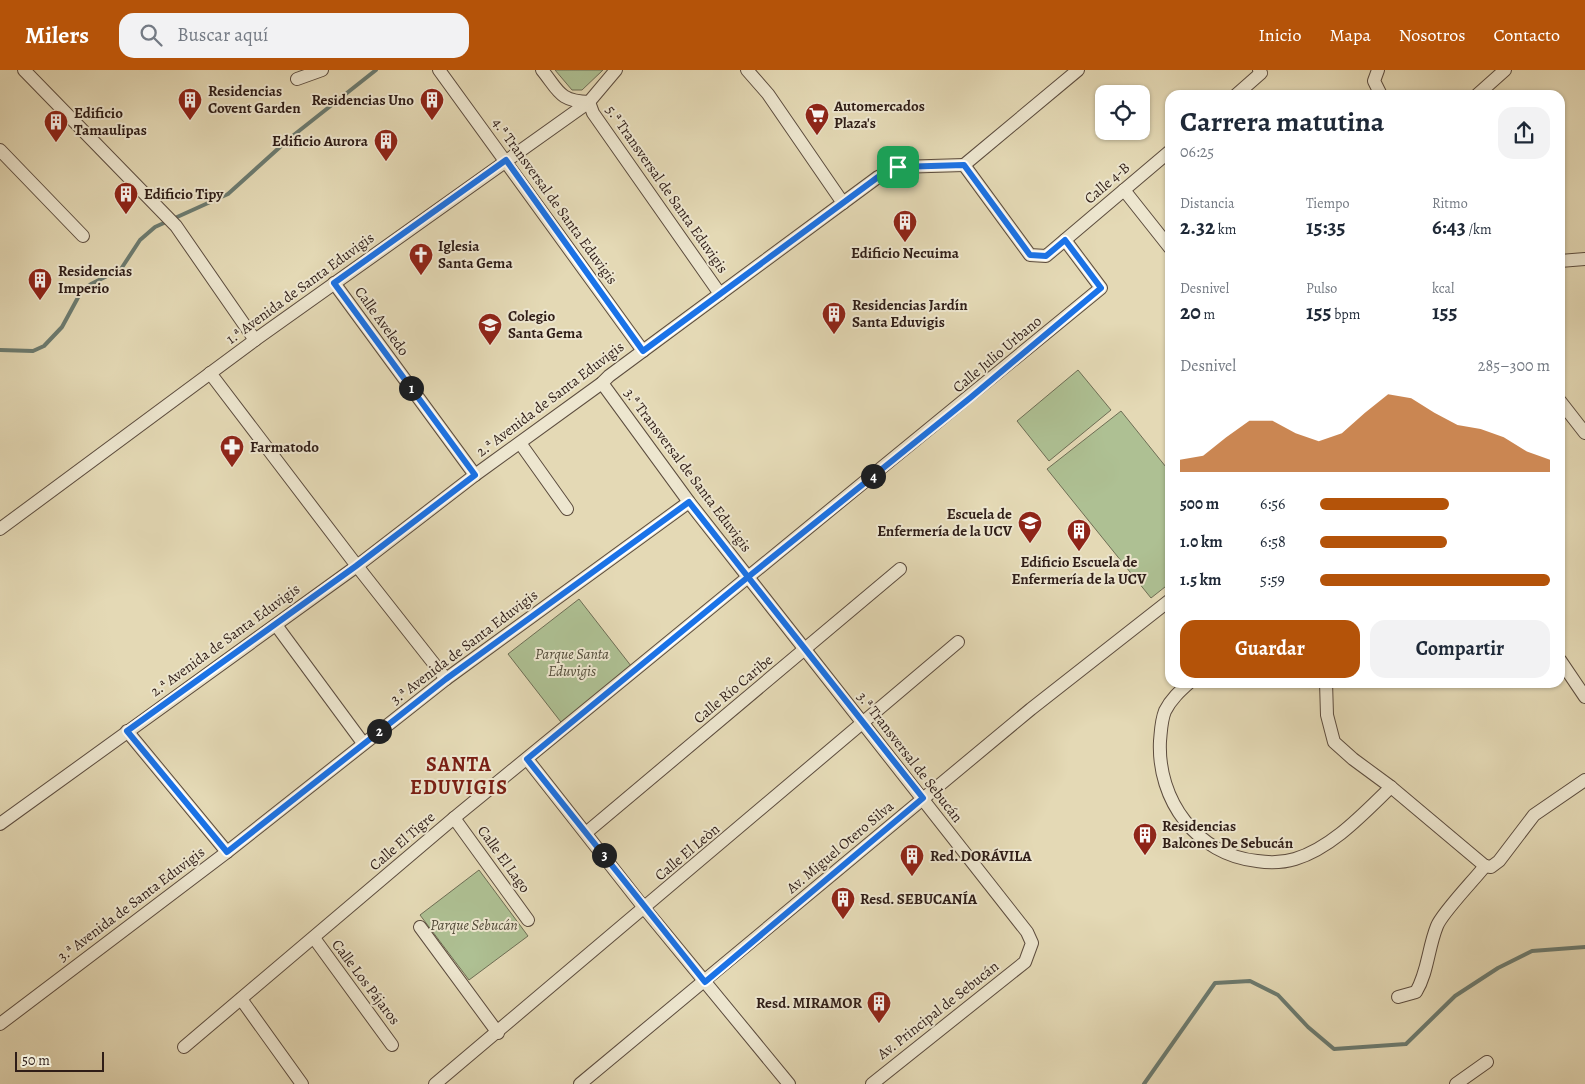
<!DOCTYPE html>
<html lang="es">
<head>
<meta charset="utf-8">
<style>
	body { margin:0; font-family:Alegreya,serif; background:#f2f2f3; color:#1f2937; height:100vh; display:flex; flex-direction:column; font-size:19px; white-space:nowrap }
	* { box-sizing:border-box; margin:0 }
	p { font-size:16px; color:#747a83 }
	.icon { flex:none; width:28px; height:28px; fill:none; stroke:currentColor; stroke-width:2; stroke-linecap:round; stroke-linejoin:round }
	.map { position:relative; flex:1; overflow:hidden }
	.sheet { position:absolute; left:1165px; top:20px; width:400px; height:598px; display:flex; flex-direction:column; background:#fff; border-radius:15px; box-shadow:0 1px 4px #0004 }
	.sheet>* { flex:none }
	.tools { position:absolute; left:1095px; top:15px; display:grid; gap:10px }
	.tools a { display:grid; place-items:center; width:55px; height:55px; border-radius:10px; background:#fff; box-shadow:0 1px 4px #0004; font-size:25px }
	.scale { position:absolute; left:15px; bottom:12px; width:89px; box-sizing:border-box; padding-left:5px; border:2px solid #2f1d17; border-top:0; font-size:14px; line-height:18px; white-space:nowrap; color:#2f1d17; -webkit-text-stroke:4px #ede6cf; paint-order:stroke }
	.pin { position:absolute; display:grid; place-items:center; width:42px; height:42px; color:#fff; margin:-21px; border-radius:10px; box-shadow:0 2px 8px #0006 }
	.km { position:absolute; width:25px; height:25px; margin:-12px; border-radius:50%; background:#222; color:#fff; font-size:14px; line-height:25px; text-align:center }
	.round { display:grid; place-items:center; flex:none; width:52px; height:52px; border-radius:15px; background:#f2f2f3 }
	.head { display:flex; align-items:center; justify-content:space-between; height:85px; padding:0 15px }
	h1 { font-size:28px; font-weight:700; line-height:38px }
	.stats { display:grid; grid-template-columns:repeat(3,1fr); gap:8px; height:85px; padding:5px 15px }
	.stats div { display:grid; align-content:center }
	.stats b { font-size:21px; font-weight:700 }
	.stats small { font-size:14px; font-weight:400 }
	.stats p { font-size:14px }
	.chart { height:140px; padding:10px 15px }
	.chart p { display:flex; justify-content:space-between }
	.chart svg { width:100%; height:90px; margin-top:5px; fill:#b45309; opacity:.7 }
	.action { display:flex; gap:10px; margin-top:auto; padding:10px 15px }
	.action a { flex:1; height:58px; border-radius:15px; background:#b45309; color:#fff; font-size:20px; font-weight:700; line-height:58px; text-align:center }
	.action a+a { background:#f2f2f3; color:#1f2937 }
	ul { padding:0 15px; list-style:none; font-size:16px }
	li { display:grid; grid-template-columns:80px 60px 1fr; align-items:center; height:38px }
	li i { height:12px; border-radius:6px; background:#b45309 }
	header { display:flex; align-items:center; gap:30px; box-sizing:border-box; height:70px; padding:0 25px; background:#b45309; color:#fff }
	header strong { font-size:24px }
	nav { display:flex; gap:28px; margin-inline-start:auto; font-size:18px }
	.search { width:350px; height:45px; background:#f2f2f3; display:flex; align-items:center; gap:12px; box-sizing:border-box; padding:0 18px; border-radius:15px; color:#747a83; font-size:19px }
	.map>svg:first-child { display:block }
	.green { fill:#aec093; stroke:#6e6e55 }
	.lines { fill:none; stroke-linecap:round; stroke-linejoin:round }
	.stream { stroke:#6c7b70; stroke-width:4 }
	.minor-casing { stroke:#5c4c3e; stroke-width:14 }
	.minor { stroke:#ede6cf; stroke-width:12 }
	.route-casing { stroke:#fff; stroke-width:10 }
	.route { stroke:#1a73e8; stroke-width:6 }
	.labels { text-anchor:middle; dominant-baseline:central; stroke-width:4; stroke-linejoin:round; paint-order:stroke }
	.poi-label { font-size:15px; font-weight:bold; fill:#2f1d17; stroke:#ede6cf; text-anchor:start }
	.street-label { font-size:15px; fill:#2f1d17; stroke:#ede6cf }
	.park-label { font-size:15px; font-style:italic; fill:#554e3c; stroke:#ede6cf }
	.district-label { font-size:20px; font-weight:bold; letter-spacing:1px; fill:#7a1f14; stroke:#ede6cf }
</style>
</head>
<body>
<header>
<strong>Milers</strong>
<div class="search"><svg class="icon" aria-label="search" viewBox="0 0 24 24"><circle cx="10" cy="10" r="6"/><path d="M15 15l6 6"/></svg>Buscar aquí</div>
<nav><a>Inicio</a><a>Mapa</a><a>Nosotros</a><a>Contacto</a></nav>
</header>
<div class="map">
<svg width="1585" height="1014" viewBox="0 0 1585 1014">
	<rect width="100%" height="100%" fill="#e4d9b5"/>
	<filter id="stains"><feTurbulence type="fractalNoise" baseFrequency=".004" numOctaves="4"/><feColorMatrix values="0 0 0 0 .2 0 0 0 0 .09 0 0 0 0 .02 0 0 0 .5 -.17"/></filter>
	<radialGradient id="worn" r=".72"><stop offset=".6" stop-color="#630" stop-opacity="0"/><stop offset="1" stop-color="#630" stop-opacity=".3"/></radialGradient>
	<g class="green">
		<path d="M555 0H603L582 20H572Z"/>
		<path d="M1078 300 1111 340 1049 391 1017 351Z"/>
		<path d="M1121 341 1170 402V513L1151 528 1047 399Z"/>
		<path d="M579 529 635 601 564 656 508 584Z"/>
		<path d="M479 800 528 866 469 910 420 845Z"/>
	</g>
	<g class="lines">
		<g class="stream">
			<path d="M0 280 33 281 44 276 62 257 81 222 91 214 121 199 140 170 155 157 228 124 290 68 376 0"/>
			<path d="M1144 1014 1215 913 1250 911 1278 925 1308 957 1334 979 1406 974 1455 926 1498 898 1532 881 1585 877"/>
		</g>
		<defs>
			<g id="minor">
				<path d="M24 0 176 156 255 270"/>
				<path d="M439 0 643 281"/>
				<path d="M542 0C559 21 559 31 589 32L593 43 720 224"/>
				<path d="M747 0 768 24 843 133"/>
				<path d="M1378 0 1374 11 1381 25"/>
				<path d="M297 9 322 0"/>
				<path d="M1236 25 1261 3 1259 0"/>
				<path d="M1477 25 1505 0"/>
				<path d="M0 80 83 166"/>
				<path d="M964 95 1030 185 1046 186 1170 81"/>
				<path d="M964 95 1078 0"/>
				<path d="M1124 120 1170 178"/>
				<path d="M1560 191 1585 189"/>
				<path d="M334 213 475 405"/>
				<path d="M210 303 357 496 446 609"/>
				<path d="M602 313 689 432 1027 862 1032 873 1025 892 872 1014"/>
				<path d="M1560 331 1585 363"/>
				<path d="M520 373 567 439"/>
				<path d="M0 459 255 270 589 32 616 0"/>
				<path d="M276 555 363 673"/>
				<path d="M1560 590 1585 627"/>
				<path d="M1190 612C1180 621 1171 629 1165 641 1161 651 1161 661 1160 671 1157 730 1197 785 1257 791 1270 793 1282 793 1295 789 1332 778 1364 743 1391 717"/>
				<path d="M1326 612 1327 645 1334 672 1353 689 1391 717 1485 796"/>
				<path d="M127 661 227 782"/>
				<path d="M527 689 645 839 789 1014"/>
				<path d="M454 748 528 850"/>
				<path d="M0 754 357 496 475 405 602 313 609 306 878 107 898 97 964 95"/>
				<path d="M587 762 900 499"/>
				<path d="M1485 796 1491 797 1499 791 1534 745 1585 710"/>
				<path d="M420 857 498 963"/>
				<path d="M314 868 392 975"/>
				<path d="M1398 927 1416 922C1428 902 1428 878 1437 856 1442 843 1474 810 1485 796"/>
				<path d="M241 929 302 1014"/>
				<path d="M0 954 227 782 446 609 689 432"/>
				<path d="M184 977 454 748 1101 218 1065 170"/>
				<path d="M435 1014 958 572"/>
				<path d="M580 1014 1031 639 1170 530"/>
				<path d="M1456 1014 1487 992"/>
			</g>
		</defs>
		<use href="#minor" class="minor-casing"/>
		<use href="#minor" class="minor"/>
	</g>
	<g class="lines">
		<defs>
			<path id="route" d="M898 97 878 107 643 281 506 90 334 213 475 405 356 496 127 661 227 782 446 609 689 432 748 507 527 689 705 912 923 728 748 507 970 328 1101 218 1065 170 1046 186 1030 185 964 95 898 97"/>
		</defs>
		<use href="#route" class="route-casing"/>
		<use href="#route" class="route"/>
	</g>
	<defs>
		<symbol id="building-pin" viewBox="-11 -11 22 30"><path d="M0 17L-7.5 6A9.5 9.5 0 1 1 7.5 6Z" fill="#8f2418" stroke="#ede6cf"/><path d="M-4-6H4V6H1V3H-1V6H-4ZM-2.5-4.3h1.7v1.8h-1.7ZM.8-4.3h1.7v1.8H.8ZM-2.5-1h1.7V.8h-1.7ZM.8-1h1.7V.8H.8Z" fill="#fff"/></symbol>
		<symbol id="supermarket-pin" viewBox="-11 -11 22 30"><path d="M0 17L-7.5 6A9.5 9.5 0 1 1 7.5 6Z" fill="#8f2418" stroke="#ede6cf"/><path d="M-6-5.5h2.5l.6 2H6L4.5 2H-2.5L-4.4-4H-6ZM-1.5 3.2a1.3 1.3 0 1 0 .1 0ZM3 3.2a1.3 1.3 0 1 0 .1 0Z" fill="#fff"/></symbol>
		<symbol id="church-pin" viewBox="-11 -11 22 30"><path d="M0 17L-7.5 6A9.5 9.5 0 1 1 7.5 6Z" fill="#8f2418" stroke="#ede6cf"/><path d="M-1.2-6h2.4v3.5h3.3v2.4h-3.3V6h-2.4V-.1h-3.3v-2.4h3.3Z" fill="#fff"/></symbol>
		<symbol id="school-pin" viewBox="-11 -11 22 30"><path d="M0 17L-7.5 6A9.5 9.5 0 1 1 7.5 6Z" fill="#8f2418" stroke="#ede6cf"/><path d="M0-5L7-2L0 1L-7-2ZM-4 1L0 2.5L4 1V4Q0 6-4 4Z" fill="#fff"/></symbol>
		<symbol id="pharmacy-pin" viewBox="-11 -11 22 30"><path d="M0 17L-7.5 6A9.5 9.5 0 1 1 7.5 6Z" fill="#8f2418" stroke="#ede6cf"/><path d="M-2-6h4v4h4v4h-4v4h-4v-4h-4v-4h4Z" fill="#fff"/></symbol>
		<symbol id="university-pin" viewBox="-11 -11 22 30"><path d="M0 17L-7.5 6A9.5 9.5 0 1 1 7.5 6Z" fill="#8f2418" stroke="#ede6cf"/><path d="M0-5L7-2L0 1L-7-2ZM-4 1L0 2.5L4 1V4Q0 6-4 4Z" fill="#fff"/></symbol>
	</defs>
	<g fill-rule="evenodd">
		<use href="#building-pin" x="176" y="16" width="28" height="38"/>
		<use href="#building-pin" x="418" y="16" width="28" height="38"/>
		<use href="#supermarket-pin" x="803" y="31" width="28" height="38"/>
		<use href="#building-pin" x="42" y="38" width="28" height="38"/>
		<use href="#building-pin" x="372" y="57" width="28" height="38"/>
		<use href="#building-pin" x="112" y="110" width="28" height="38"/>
		<use href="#building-pin" x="891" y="138" width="28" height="38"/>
		<use href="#church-pin" x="407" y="171" width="28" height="38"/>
		<use href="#building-pin" x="26" y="196" width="28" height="38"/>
		<use href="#building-pin" x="820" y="230" width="28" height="38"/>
		<use href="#school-pin" x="476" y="241" width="28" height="38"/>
		<use href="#pharmacy-pin" x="218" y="363" width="28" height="38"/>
		<use href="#university-pin" x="1016" y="439" width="28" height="38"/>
		<use href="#building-pin" x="1065" y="447" width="28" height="38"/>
		<use href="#building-pin" x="1131" y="751" width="28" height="38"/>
		<use href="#building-pin" x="898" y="772" width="28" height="38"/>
		<use href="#building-pin" x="829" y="815" width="28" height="38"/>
		<use href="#building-pin" x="865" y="919" width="28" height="38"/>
	</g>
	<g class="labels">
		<g class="poi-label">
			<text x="208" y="21">Residencias<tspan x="208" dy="17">Covent Garden</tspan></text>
			<text x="414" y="30" text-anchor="end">Residencias Uno</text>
			<text x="834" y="36">Automercados<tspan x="834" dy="17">Plaza's</tspan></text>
			<text x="74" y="43">Edificio<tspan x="74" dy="17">Tamaulipas</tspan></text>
			<text x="368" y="71" text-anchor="end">Edificio Aurora</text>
			<text x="144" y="124">Edificio Tipy</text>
			<text x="438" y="176">Iglesia<tspan x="438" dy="17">Santa Gema</tspan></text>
			<text x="905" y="183" text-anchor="middle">Edificio Necuima</text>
			<text x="58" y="201">Residencias<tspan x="58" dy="17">Imperio</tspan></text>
			<text x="852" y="235">Residencias Jardín<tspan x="852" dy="17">Santa Eduvigis</tspan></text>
			<text x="508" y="246">Colegio<tspan x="508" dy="17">Santa Gema</tspan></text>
			<text x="250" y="377">Farmatodo</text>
			<text x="1012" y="444" text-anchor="end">Escuela de<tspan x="1012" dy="17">Enfermería de la UCV</tspan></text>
			<text x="1079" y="492" text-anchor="middle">Edificio Escuela de<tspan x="1079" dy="17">Enfermería de la UCV</tspan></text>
			<text x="1162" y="756">Residencias<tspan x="1162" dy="17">Balcones De Sebucán</tspan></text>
			<text x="930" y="786">Red. DORÁVILA</text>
			<text x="860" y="829">Resd. SEBUCANÍA</text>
			<text x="862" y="933" text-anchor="end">Resd. MIRAMOR</text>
		</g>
		<g class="street-label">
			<text transform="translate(1107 113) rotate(-41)">Calle 4-B</text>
			<text transform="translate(667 119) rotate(55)">5.ª Transversal de Santa Eduvigis</text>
			<text transform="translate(555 131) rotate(54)">4.ª Transversal de Santa Eduvigis</text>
			<text transform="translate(300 218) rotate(-36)">1.ª Avenida de Santa Eduvigis</text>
			<text transform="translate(382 251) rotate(54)">Calle Aveledo</text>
			<text transform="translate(997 284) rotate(-40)">Calle Julio Urbano</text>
			<text transform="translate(550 329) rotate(-37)">2.ª Avenida de Santa Eduvigis</text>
			<text transform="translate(688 400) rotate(53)">3.ª Transversal de Santa Eduvigis</text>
			<text transform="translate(225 570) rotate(-36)">2.ª Avenida de Santa Eduvigis</text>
			<text transform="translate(464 577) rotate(-37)">3.ª Avenida de Santa Eduvigis</text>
			<text transform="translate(733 619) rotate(-40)">Calle Río Caribe</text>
			<text transform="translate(910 687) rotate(52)">3.ª Transversal de Sebucán</text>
			<text transform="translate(402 771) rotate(-41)">Calle El Tigre</text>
			<text transform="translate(840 777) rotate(-40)">Av. Miguel Otero Silva</text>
			<text transform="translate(687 782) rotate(-40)">Calle El Leòn</text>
			<text transform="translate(504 789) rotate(54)">Calle El Lago</text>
			<text transform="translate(131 834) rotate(-37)">3.ª Avenida de Santa Eduvigis</text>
			<text transform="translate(366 912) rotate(53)">Calle Los Pájaros</text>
			<text transform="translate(938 940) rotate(-38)">Av. Principal de Sebucán</text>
		</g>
		<g class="park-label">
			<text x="572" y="584">Parque Santa<tspan x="572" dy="17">Eduvigis</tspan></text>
			<text x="474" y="855">Parque Sebucán</text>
		</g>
		<g class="district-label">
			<text x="459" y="694">SANTA<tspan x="459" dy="23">EDUVIGIS</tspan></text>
		</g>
	</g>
	<rect width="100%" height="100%" filter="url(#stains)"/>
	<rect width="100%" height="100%" fill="url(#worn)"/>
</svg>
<div class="tools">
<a><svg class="icon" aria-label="locate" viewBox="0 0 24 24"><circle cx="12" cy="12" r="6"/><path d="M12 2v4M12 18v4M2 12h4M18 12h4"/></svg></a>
</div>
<div class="scale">50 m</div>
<div class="pin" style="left:898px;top:97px;background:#1e9e55"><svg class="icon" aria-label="arrive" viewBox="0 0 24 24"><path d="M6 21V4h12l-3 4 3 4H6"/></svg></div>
<b class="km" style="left:411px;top:318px">1</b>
<b class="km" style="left:379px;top:661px">2</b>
<b class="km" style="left:604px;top:785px">3</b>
<b class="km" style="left:873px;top:406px">4</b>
<section class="sheet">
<div class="head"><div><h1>Carrera matutina</h1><p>06:25</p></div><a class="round"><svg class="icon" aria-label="share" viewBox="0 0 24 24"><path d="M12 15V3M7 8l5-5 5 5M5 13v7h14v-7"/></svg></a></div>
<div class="stats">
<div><p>Distancia</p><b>2.32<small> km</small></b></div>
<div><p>Tiempo</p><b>15:35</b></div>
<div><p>Ritmo</p><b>6:43<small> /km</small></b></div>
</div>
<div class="stats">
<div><p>Desnivel</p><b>20<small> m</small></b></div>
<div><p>Pulso</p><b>155<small> bpm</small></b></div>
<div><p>kcal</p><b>155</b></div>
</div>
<div class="chart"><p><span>Desnivel</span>285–300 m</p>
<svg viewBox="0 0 160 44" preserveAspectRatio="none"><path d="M0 44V38L10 36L20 27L30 19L40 19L50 25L60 29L70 25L80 15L90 6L100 8L110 15L120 21L130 23L140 27L150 34L160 38V44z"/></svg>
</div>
<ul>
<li><b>500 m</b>6:56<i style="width:56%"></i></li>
<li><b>1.0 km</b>6:58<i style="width:55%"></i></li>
<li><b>1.5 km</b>5:59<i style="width:100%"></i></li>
</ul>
<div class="action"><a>Guardar</a><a>Compartir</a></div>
</section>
</div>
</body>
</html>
